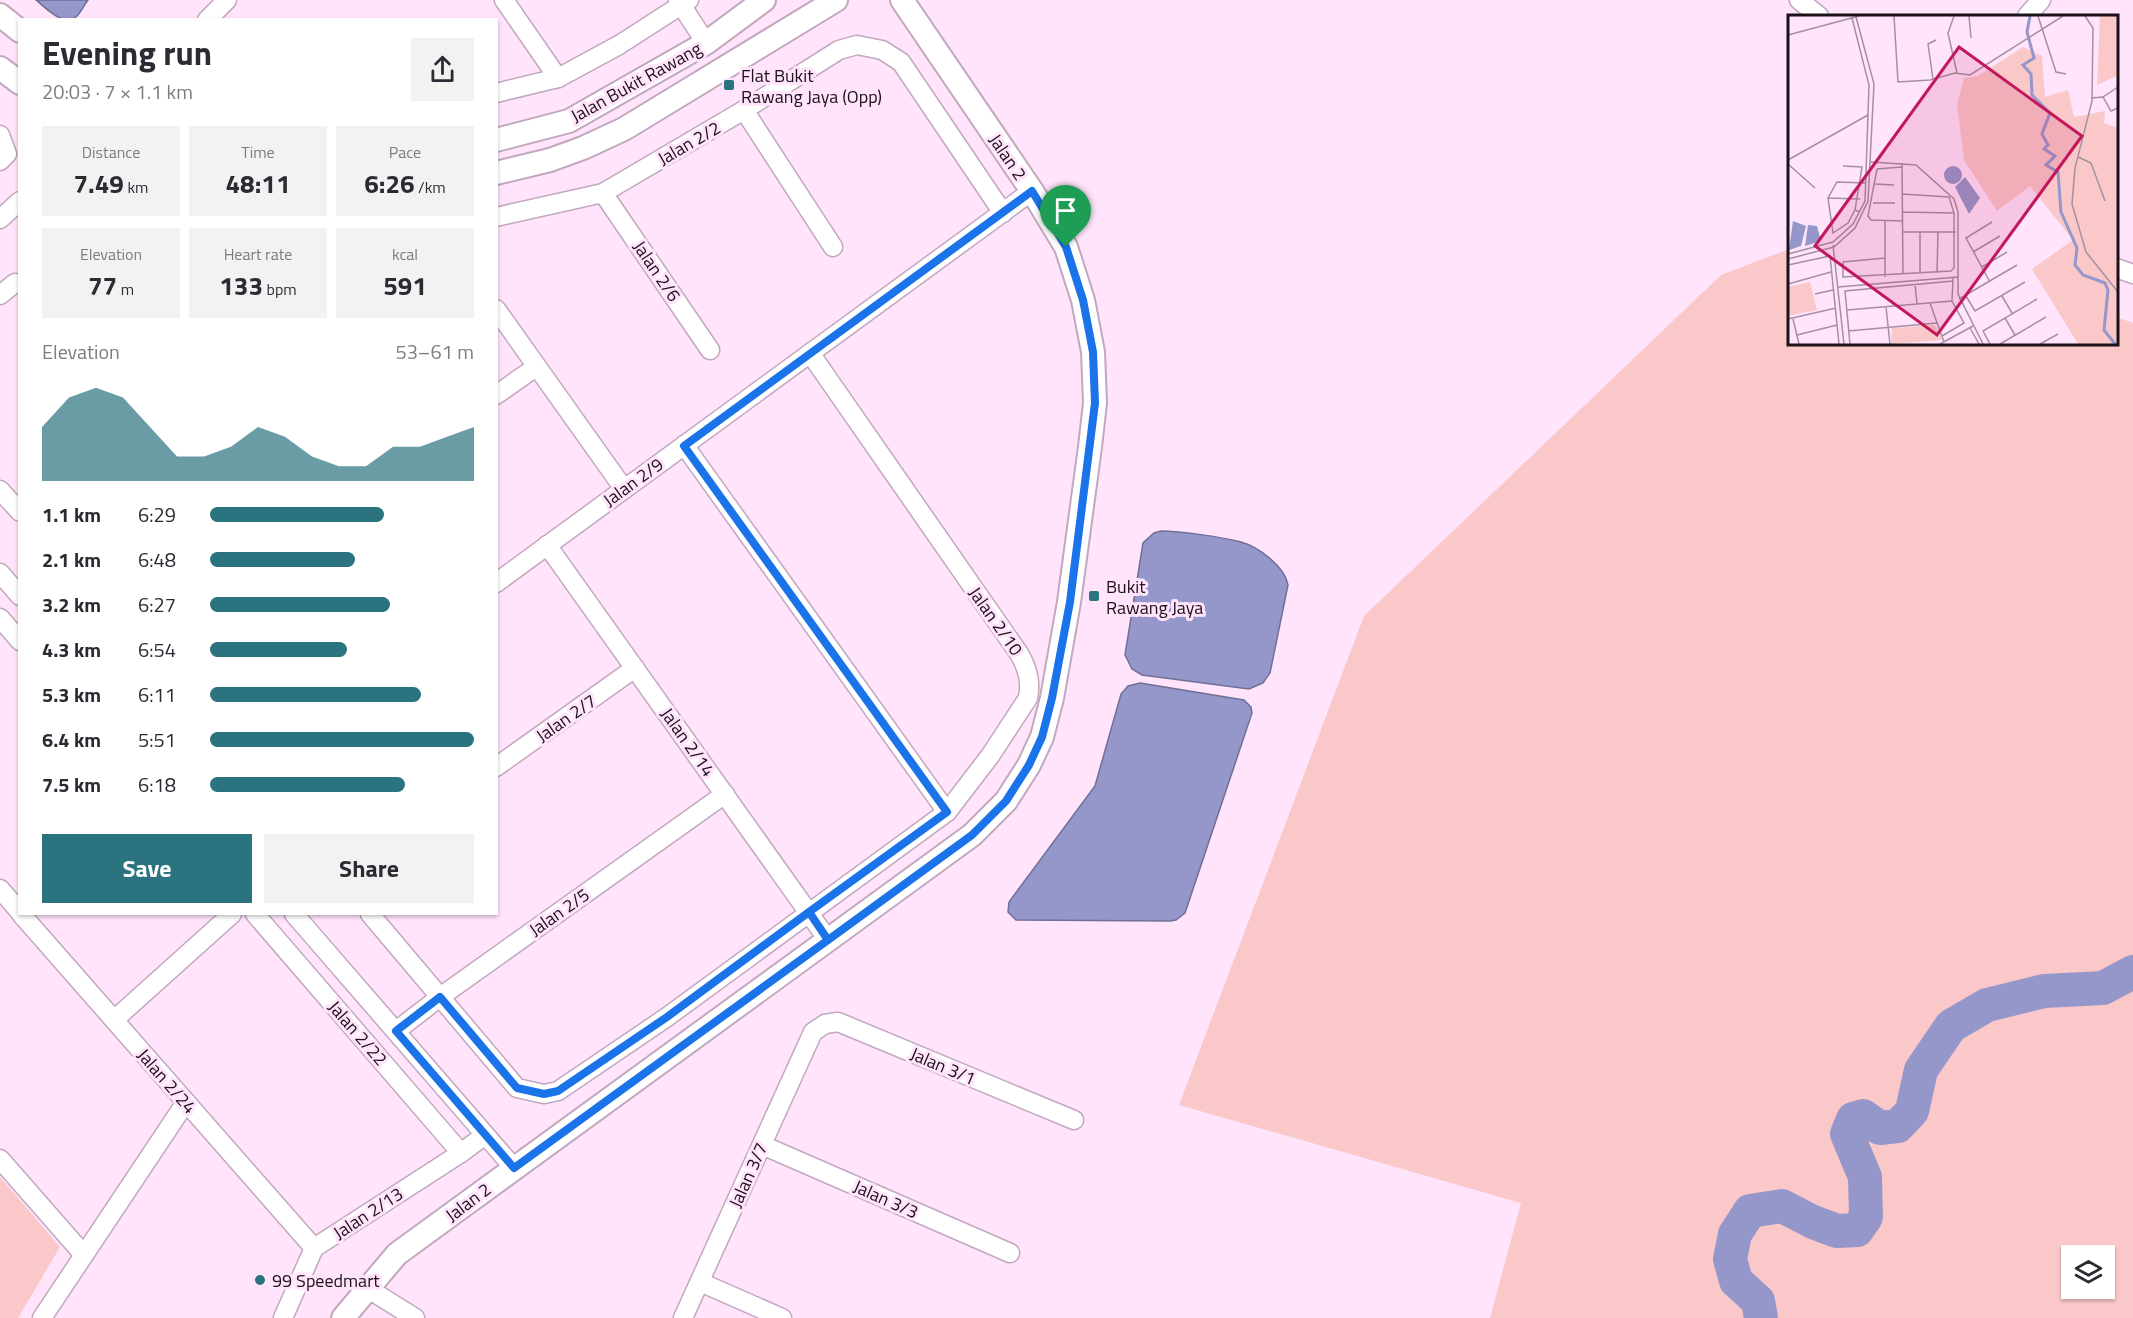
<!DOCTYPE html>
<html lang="en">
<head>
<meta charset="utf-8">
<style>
	body { margin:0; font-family:"Titillium Web",sans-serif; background:#f2f2f3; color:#2b2b33; height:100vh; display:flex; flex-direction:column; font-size:22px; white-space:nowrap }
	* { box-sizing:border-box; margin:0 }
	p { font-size:20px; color:#7c7c81 }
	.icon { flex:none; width:33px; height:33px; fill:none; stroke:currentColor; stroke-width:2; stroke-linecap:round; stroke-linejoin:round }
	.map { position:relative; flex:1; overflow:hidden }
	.side { position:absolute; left:18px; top:18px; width:480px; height:897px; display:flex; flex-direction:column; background:#fff; border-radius:0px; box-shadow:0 2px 4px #0004 }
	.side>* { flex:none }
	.fabs { position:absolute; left:2061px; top:1245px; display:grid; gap:12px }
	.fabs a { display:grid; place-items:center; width:54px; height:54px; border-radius:0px; background:#fff; box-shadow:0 2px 4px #0004; font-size:30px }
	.pin { position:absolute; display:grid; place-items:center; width:51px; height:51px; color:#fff; margin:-62px -26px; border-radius:50% 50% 50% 0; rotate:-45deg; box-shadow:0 0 6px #0007 }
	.pin .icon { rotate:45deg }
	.round { display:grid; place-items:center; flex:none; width:63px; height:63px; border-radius:0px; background:#f2f2f3 }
	.head { display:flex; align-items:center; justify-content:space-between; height:102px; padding:0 24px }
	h1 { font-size:33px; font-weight:700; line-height:45px }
	.stats { display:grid; grid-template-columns:repeat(3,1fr); gap:9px; height:102px; padding:6px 24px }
	.stats div { display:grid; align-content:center; border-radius:0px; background:#f2f2f3; text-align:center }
	.stats b { font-size:26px; font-weight:700 }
	.stats small { font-size:16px; font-weight:400 }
	.stats p { font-size:16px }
	.chart { height:168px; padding:12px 24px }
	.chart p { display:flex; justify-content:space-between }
	.chart svg { width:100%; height:108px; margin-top:6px; fill:#2c7380; opacity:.7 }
	.primary-button { display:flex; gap:12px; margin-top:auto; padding:12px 24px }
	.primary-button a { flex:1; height:69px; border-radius:0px; background:#2c7380; color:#fff; font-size:24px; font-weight:700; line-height:69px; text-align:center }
	.primary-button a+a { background:#f2f2f3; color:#2b2b33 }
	ul { padding:0 24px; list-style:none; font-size:20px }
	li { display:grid; grid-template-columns:96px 72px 1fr; align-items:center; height:45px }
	li i { height:15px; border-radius:8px; background:#2c7380 }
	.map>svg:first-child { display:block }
	.green { fill:#fac8c9; fill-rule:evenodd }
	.water { fill:#9597cb; stroke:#706f96; stroke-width:1.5 }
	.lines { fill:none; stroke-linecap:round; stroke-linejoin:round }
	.river { stroke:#9597cb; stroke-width:34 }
	.minor-casing { stroke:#c1a8bf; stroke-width:21 }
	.tertiary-casing { stroke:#c1a8bf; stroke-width:26 }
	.minor { stroke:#fff; stroke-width:18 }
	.tertiary { stroke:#fff; stroke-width:22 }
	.route-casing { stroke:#fff; stroke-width:12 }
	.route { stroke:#1a73e8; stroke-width:8 }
	.poi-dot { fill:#2c7380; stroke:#ffe4fc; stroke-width:2 }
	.labels { text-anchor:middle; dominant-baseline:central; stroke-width:6; stroke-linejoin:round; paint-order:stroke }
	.poi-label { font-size:18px; fill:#1a1119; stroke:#ffe4fc; text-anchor:start }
	.street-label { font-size:18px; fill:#1a1119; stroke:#ffe4fc }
	.inset-river { fill:none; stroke:#9597cb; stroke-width:3 }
	.inset-road { fill:none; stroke:#a390a1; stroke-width:1.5 }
	.view { fill:#c2185b; fill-opacity:0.15; stroke:#c2185b; stroke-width:3 }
	.inset-edge { fill:none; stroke:#1a1119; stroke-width:3 }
</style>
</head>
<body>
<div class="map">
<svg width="2133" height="1318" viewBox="0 0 2133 1318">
	<rect width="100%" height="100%" fill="#ffe4fc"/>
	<g class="green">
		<path d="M1789 249 1790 344H2116L2117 317 2133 323V1318H1490L1521 1203 1179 1105 1364 616 1721 275ZM2072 1256H2104V1288H2072Z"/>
		<path d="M0 1177 60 1247 18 1318H0Z"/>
	</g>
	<g class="water">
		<path d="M36 0H88C84 5 81 12 77 16 64 28 46 8 36 0Z"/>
		<path d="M1161 531C1180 531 1222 537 1241 542 1259 547 1285 567 1288 585L1270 673 1263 683 1249 689 1142 675 1132 669 1125 655 1143 543 1154 533Z"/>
		<path d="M1140 683 1244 700 1251 707 1252 713 1185 913 1176 920 1170 921 1016 920 1008 912 1009 902 1095 786 1121 694 1128 686Z"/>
	</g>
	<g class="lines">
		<path class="river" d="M1761 1318 1758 1301 1736 1281 1730 1259 1735 1234 1750 1211 1782 1206 1813 1222 1837 1231 1857 1230 1866 1217 1865 1177 1847 1134 1853 1119 1863 1116 1880 1128 1898 1126 1912 1111 1921 1070 1951 1026 1987 1005 2044 991 2103 988 2133 972"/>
		<defs>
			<g id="minor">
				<path d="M504 0 558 78"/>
				<path d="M678 0 706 43"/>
				<path d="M1799 0 1819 16"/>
				<path d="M2027 16 2041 0"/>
				<path d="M207 20 227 0"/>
				<path d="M496 93 558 78 619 45 689 0"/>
				<path d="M744 110 833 247"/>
				<path d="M0 135 7 154 0 161"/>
				<path d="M603 193 710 350"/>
				<path d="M496 217 603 193 744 110 839 50 857 45 882 50 901 62 1003 213"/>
				<path d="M0 219 20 201"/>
				<path d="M2116 268 2133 274"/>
				<path d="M0 295 15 283 20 284"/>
				<path d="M496 309 624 489"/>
				<path d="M496 395 536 367"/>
				<path d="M684 445 947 812"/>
				<path d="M0 490 20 512"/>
				<path d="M547 545 828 940"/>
				<path d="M0 573 20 596"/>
				<path d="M496 583 1032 191"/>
				<path d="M0 618 20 641"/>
				<path d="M496 767 635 668"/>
				<path d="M0 889 20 912"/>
				<path d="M21 914 314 1248"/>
				<path d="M255 914 461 1153"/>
				<path d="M294 914 514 1168"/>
				<path d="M370 914 517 1088 544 1094 558 1091 667 1017 947 812 990 756 1028 698C1031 682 1028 670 1020 655L810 353"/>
				<path d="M114 1020 232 914"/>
				<path d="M396 1031 440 997 725 794"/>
				<path d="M762 1145 1010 1253"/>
				<path d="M0 1159 84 1255"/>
				<path d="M700 1282 782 1318"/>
				<path d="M367 1288 415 1318"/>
				<path d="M42 1318 186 1102"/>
				<path d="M283 1318 314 1248 461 1153 485 1135"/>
				<path d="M683 1318 813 1032 825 1024 838 1022 1074 1120"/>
			</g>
			<g id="tertiary">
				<path d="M0 15 20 31"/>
				<path d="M0 68 20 83"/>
				<path d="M496 140 569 121 706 43 764 0"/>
				<path d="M496 173 550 160 583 148 624 129 836 0"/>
				<path d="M343 1318 397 1254 972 835 1006 801 1029 765 1042 737 1052 698 1069 602 1090 447 1095 403 1093 352 1083 300 1066 247 1032 191 902 0"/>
			</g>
		</defs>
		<use href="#minor" class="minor-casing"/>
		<use href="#tertiary" class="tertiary-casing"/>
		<use href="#minor" class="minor"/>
		<use href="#tertiary" class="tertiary"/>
	</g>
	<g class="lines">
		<defs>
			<path id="route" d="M1066 247 1032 191 684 446 947 812 809 912 828 940 514 1168 396 1031 440 997 517 1088 544 1094 558 1091 667 1017 809 912 828 940 972 835 1006 801 1029 765 1042 737 1052 698 1070 602 1095 403 1093 352 1083 300 1066 247"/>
		</defs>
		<use href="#route" class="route-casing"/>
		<use href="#route" class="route"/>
	</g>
	<g class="poi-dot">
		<rect x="723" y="79" width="12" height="12" rx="3"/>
		<rect x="1088" y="590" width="12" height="12" rx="3"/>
		<circle cx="260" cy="1280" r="6"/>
	</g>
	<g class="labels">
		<g class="poi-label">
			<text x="741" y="75">Flat Bukit<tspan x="741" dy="21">Rawang Jaya (Opp)</tspan></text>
			<text x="1106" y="586">Bukit<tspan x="1106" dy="21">Rawang Jaya</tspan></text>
			<text x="272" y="1280">99 Speedmart</text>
		</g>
		<g class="street-label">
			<text transform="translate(636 82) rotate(-29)">Jalan Bukit Rawang</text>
			<text transform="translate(689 143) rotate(-30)">Jalan 2/2</text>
			<text transform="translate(1008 157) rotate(56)">Jalan 2</text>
			<text transform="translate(657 271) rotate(56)">Jalan 2/6</text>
			<text transform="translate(633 482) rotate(-36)">Jalan 2/9</text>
			<text transform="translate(996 621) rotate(55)">Jalan 2/10</text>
			<text transform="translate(566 718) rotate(-35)">Jalan 2/7</text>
			<text transform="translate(688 742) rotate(55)">Jalan 2/14</text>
			<text transform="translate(559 912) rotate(-35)">Jalan 2/5</text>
			<text transform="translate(358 1033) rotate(49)">Jalan 2/22</text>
			<text transform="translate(943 1066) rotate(23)">Jalan 3/1</text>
			<text transform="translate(167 1081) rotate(49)">Jalan 2/24</text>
			<text transform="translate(748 1175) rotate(-66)">Jalan 3/7</text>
			<text transform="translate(886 1199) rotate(24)">Jalan 3/3</text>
			<text transform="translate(468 1202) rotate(-37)">Jalan 2</text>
			<text transform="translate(368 1213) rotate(-33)">Jalan 2/13</text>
		</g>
	</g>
	<g transform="translate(1788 15)">
		<rect width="330" height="330" fill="#ffe4fc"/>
		<path d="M312 1H330V60L309 70ZM235 32 254 41 257 82 280 75 286 102 317 96 316 108 330 113V329H290L244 254 285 225 242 171 209 196 176 145 169 89 176 63 190 61ZM22 267 29 295 0 301V272ZM147 310 154 325 103 329 104 313Z" fill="#fac8c9"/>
		<path d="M156 160a9 9 0 1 1 18 0a9 9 0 1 1-18 0ZM177 162 192 183 181 199 167 172ZM5 206 18 211 13 231 1 235ZM20 210 29 211 33 226 17 231Z" fill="#9597cb"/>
		<path class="inset-river" d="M242 1 239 17 246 43 235 50 243 59 244 80 262 98 254 119 260 130 256 134 267 141 258 150 270 157 273 197 289 233 287 250 295 260 317 268 320 275 316 315 327 329"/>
		<path class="inset-road" d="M106 1 110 67 142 65 167 58 182 60 275 1M166 1 160 18 169 58M181 1 183 23M250 1 268 57 278 59M297 1 305 13 304 86 287 153 284 189 298 237 330 277M0 20 71 1M145 64 140 29 148 25M315 82 323 96 330 93M303 83 315 82 330 72M290 142 303 148 317 186M0 145 80 100M83 147 128 150 166 184 170 197V279L195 329M114 148 115 260M0 149 27 173M55 151 74 152 67 195M114 152 89 154 80 201 83 205 115 206M87 169 106 170M40 183 72 184M85 188H107M72 197 67 195 60 208 45 218 40 183 49 167 78 168M115 197 166 198M115 217H168M45 230 56 329M185 237 212 221M0 239 45 227 65 209 77 186 81 70 64 3M97 243 55 247V262L163 256 166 253V198L161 182 114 179M0 244 46 232 67 213 80 186 86 69 68 2M0 250 42 241 51 329M194 252 219 237M132 258V217M149 258 150 217M97 262V206M202 267 178 223 204 207M0 269 43 257M127 269 129 289M50 272 170 262M27 279 45 275M178 281 187 296 237 267M214 281 224 298M171 284 229 250M142 288 156 327M98 292 102 329M59 295 164 286M217 303 227 320M0 304 48 293M5 304 11 329M182 313 191 329M60 316 149 308M9 320 49 310M154 321 176 308 164 286 165 263M62 329 57 276 165 266M152 329 185 311M202 329 195 316 249 284M212 329 258 302M252 329 270 319"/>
		<path class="view" d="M171 32 294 121 149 320 27 231Z"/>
		<rect width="330" height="330" class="inset-edge"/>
	</g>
</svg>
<div class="fabs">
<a><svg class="icon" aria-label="layers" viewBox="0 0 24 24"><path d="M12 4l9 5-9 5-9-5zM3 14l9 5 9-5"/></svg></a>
</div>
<div class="pin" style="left:1066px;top:247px;background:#1e9e55"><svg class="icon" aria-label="arrive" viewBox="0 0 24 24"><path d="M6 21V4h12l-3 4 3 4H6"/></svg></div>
<section class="side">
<div class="head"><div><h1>Evening run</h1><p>20:03 · 7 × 1.1 km</p></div><a class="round"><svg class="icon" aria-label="share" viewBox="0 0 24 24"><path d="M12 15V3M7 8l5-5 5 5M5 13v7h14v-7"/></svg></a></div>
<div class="stats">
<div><p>Distance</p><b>7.49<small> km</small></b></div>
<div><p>Time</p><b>48:11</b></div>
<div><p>Pace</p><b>6:26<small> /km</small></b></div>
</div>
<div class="stats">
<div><p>Elevation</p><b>77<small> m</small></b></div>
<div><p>Heart rate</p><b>133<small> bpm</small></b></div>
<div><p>kcal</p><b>591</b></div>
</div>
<div class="chart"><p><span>Elevation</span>53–61 m</p>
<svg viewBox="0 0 160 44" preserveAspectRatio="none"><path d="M0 44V22L10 10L20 6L30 10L40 22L50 34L60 34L70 30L80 22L90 26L100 34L110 38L120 38L130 30L140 30L150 26L160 22V44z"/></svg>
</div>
<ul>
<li><b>1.1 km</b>6:29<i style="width:66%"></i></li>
<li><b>2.1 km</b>6:48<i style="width:55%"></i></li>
<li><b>3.2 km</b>6:27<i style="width:68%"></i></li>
<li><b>4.3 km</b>6:54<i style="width:52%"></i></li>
<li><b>5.3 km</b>6:11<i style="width:80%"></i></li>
<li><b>6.4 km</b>5:51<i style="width:100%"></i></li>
<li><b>7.5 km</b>6:18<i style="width:74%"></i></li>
</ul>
<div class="primary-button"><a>Save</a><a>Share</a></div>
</section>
</div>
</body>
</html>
